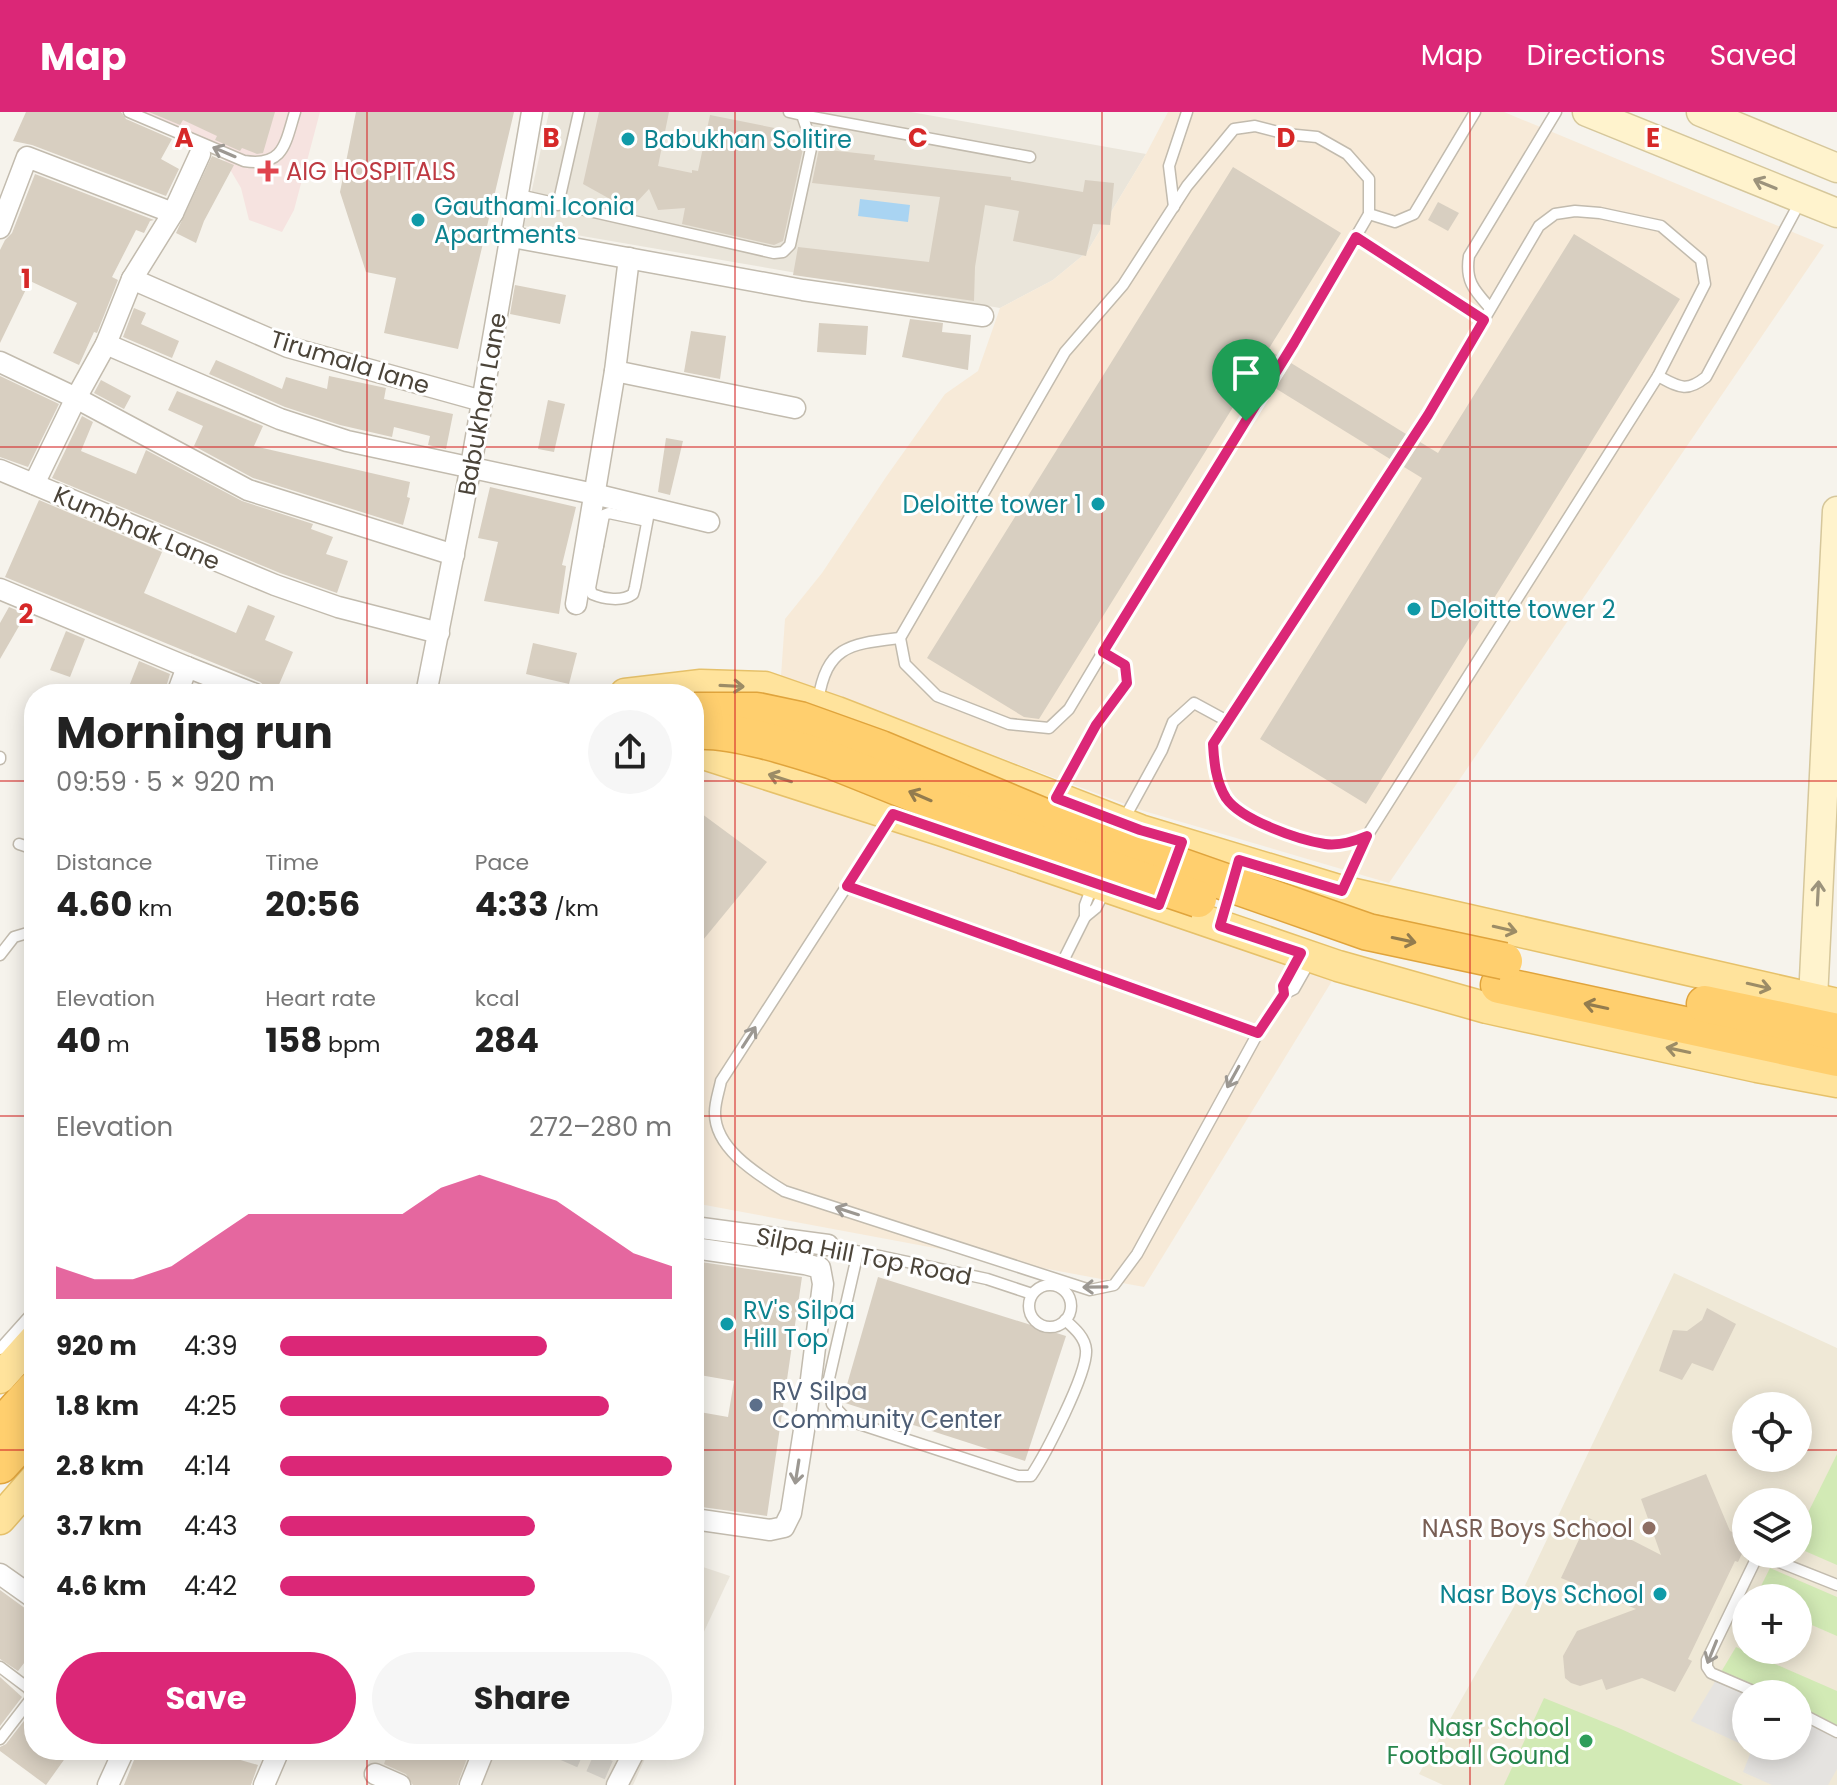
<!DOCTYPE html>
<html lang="en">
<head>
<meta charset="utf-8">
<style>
	body { margin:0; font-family:Poppins,sans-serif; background:#f6f6f6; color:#222; height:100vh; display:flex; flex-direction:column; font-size:30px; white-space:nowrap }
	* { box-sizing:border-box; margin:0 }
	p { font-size:26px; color:#767676 }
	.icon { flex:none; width:44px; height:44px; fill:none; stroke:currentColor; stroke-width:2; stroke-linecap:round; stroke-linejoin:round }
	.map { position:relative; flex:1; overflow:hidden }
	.sheet { position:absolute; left:24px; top:572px; width:680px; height:1076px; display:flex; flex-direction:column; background:#fff; border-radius:32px; box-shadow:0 4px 20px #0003 }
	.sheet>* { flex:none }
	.tools { position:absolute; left:1732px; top:1280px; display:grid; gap:16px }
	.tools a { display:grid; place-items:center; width:80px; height:80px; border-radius:50%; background:#fff; box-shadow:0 4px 20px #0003; font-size:40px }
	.pin { position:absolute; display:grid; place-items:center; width:68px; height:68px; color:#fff; margin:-82px -34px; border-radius:50% 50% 50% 0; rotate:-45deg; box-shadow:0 0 8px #0007 }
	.pin .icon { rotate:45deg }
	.round { display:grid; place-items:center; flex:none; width:84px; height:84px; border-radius:42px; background:#f6f6f6 }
	.summary { display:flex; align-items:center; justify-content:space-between; height:136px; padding:0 32px }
	h1 { font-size:44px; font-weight:700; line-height:60px }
	.figures { display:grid; grid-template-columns:repeat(3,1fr); gap:12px; height:136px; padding:8px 32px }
	.figures div { display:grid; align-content:center }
	.figures b { font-size:34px; font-weight:700 }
	.figures small { font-size:22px; font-weight:400 }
	.figures p { font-size:22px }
	.chart { height:224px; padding:16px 32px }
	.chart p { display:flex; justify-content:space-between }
	.chart svg { width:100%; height:144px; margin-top:8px; fill:#db2777; opacity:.7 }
	.primary-button { display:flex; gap:16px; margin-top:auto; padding:16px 32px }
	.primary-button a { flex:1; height:92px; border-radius:48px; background:#db2777; color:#fff; font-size:32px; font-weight:700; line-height:92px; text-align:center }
	.primary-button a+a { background:#f6f6f6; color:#222 }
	ul { padding:0 32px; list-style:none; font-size:26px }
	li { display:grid; grid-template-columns:128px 96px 1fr; align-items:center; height:60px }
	li i { height:20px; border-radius:10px; background:#db2777 }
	header { display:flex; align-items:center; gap:48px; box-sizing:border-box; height:112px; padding:0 40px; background:#db2777; color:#fff }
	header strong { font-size:38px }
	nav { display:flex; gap:44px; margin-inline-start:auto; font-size:28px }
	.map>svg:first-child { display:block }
	.residential { fill:#eae5da }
	.commercial { fill:#f7ead8 }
	.education { fill:#efe8d6; fill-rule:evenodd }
	.medical { fill:#f6e3e0 }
	.green { fill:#d2eab5 }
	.parking { fill:#e5e3e0 }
	.water { fill:#a9d4f2 }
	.building { fill:#d8cfc1 }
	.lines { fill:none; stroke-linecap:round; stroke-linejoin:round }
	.minor-tunnel { stroke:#d4d0c8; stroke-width:20; stroke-dasharray:20 10; stroke-linecap:butt }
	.service-casing { stroke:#c2bbae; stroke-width:13 }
	.minor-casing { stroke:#c2bbae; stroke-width:23 }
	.secondary-casing { stroke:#d6c79b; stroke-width:31 }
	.primary-casing { stroke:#e6c16a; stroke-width:33 }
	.motorway-casing { stroke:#e0a43c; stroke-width:39 }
	.service { stroke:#fff; stroke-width:10 }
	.minor { stroke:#fff; stroke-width:20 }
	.secondary { stroke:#fff3cd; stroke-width:28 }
	.primary { stroke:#ffe39c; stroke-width:30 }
	.motorway { stroke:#ffcf6e; stroke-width:36 }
	.motorway-bridge-casing { stroke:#e0a43c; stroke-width:39; stroke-linecap:butt }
	.motorway-bridge { stroke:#ffcf6e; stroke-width:36 }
	.oneway { stroke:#9c9892 }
	.oneway2 { stroke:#9c937c }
	.oneway3 { stroke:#9c8c66 }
	.oneway4 { stroke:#937c4e }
	.route-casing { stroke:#fff; stroke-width:16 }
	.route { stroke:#db2777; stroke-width:10 }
	.grid { fill:none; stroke:#d62828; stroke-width:2; stroke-opacity:0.55 }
	.culture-dot { fill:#0f9aa8; stroke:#fff; stroke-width:3 }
	.health-dot { fill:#e0444e; stroke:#fff; stroke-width:3 }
	.service-dot { fill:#5c6f8a; stroke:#fff; stroke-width:3 }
	.education-dot { fill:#8d6e63; stroke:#fff; stroke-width:3 }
	.leisure-dot { fill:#2e9e5b; stroke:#fff; stroke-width:3 }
	.labels { text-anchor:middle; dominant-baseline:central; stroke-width:6; stroke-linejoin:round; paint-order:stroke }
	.culture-label { font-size:24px; fill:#0d838f; stroke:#fff; text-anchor:start }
	.health-label { font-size:24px; fill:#be3a42; stroke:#fff; text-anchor:start }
	.street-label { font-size:24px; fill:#4b4439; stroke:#fff }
	.service-label { font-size:24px; fill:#4e5e75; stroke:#fff; text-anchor:start }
	.education-label { font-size:24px; fill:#785e54; stroke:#fff; text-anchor:end }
	.leisure-label { font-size:24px; fill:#27864d; stroke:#fff; text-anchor:end }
	.grid-label { font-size:26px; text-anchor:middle; font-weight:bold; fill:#d62828; stroke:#fff; stroke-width:6; stroke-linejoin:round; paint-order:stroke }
</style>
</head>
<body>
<header>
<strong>Map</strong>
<nav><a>Map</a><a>Directions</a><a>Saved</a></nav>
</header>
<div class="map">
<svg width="1837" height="1673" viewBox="0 0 1837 1673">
	<rect width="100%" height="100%" fill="#f6f3ec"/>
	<g class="residential">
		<path d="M549 0H911L1146 42 1087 140 1053 168 1000 196 524 114Z"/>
		<path d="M694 1452 730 1464 694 1541Z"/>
		<path d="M374 1638H649L633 1673H380L363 1665Z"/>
	</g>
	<g class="commercial">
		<path d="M1168 0H1504L1824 133 1389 771 1144 699 781 564 785 507 822 461 886 365 945 282 978 259 1000 196 1053 168 1087 140 1146 42Z"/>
		<path d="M694 653 1146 801 1332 869 1144 1175 694 1091Z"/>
	</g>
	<path class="education" d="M1674 1161 1837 1236V1673H1443L1419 1662 1520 1484ZM1746 1294H1798V1346H1746ZM1746 1390H1798V1442H1746ZM1746 1486H1798V1538H1746ZM1746 1582H1798V1634H1746Z"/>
	<path class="medical" d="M123 0H320L294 98 282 120 249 108 241 76 221 42Z"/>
	<g class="green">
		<path d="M1837 1342V1453L1798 1436V1421Z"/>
		<path d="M1770 1456 1837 1485V1524L1798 1507V1486H1755Z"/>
		<path d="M1736 1535 1837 1579V1616L1798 1599V1582H1762L1721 1560Z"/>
		<path d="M1544 1586 1621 1617 1743 1673H1504Z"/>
	</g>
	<path class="parking" d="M1716 1568 1747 1582 1746 1634H1798V1606L1837 1625V1657L1828 1673H1772L1743 1660 1752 1637 1691 1609Z"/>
	<path class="water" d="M860 87 910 93 908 110 858 104Z"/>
	<g class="building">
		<path d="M26 0H121L126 7 172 27 161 47 179 57 166 84 32 33 13 29Z"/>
		<path d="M149 0H275L263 41 257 42 242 36 240 39 215 28 217 24 183 8 180 13Z"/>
		<path d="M356 0H514L458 237 384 221 396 166 366 160 340 80Z"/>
		<path d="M599 0H669L658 54 692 61V58L698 59 710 3 800 21 804 32 783 129 774 133 682 112 685 96 658 98 649 77 636 91 619 92 583 72Z"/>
		<path d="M819 37 875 43 874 48 1011 65V68L1083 80 1085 68 1114 71 1110 113 1093 112 1086 144 1013 129 1019 99 985 93 975 155 974 189 793 163 798 135 929 150 940 85 812 71Z"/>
		<path d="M212 44 234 53 204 109 196 131 176 121Z"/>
		<path d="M1233 55 1341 121 1268 238 1277 243 1262 268 1253 263 1039 607 1024 605 927 546Z"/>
		<path d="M35 62 154 108 150 109 144 121 136 118 112 165 118 168 97 221 94 220 79 253 53 241 77 191 30 169 0 231V138L5 128 12 121Z"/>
		<path d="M1438 90 1459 101 1448 119 1428 108Z"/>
		<path d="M1574 122 1680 187 1366 692 1260 627 1422 366 1404 355 1420 330 1438 341Z"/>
		<path d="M515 173 566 183 560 212 510 202Z"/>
		<path d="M134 196 146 201 141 212 179 229 172 246 123 225Z"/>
		<path d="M910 207 943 211 942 220 971 223 968 258 902 245Z"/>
		<path d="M819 211 868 214 866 243 817 240Z"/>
		<path d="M691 219 726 224 720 267 684 260Z"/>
		<path d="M216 248 282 277 286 265 327 277 329 264 386 276 384 287 453 302 446 337 428 333 430 324 394 315 392 325 340 313 285 295 209 262Z"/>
		<path d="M1291 251 1406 322 1390 347 1275 276Z"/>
		<path d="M0 264 59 292 28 355 0 345Z"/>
		<path d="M101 268 131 284 124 297 94 281Z"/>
		<path d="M177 279 263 314 254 334 410 370 407 385 410 386 403 413 253 366 194 334 203 314 168 298Z"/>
		<path d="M548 288 565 292 554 340 538 337Z"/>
		<path d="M82 304 93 310 81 339 136 362 146 338 242 389 313 412 311 417 333 425 326 442 348 449 337 481 280 461 52 366Z"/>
		<path d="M666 326 683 329 670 383 658 380Z"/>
		<path d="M490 375 576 395 562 453 566 454 559 502 484 489 498 430 478 426Z"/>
		<path d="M39 388 162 440 144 481 236 521 248 493 275 504 265 528 293 540 275 582H268L266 575 260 570 5 465Z"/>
		<path d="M9 495 26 502 0 547V511Z"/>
		<path d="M66 519 85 527 70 565 50 558Z"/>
		<path d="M533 531 577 541 569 572 526 562Z"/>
		<path d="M139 549 170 562 164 582H126Z"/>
		<path d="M694 696 767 750 694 839Z"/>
		<path d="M694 1149 802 1165 767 1404 694 1394V1299L728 1305 734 1269 694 1262Z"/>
		<path d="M878 1165 1066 1224 1025 1349 842 1290Z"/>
		<path d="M1707 1196 1736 1212 1713 1259 1692 1251 1682 1268 1659 1259 1673 1218 1687 1219 1702 1208Z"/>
		<path d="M1706 1362 1730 1419 1746 1426V1433L1738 1450 1735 1449 1688 1547 1692 1549 1675 1580 1642 1566 1606 1578 1602 1567 1580 1574 1571 1571 1565 1566 1563 1544 1577 1519 1636 1497 1561 1466 1589 1406 1661 1443 1641 1387Z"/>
		<path d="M0 1478 26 1497 34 1499V1538L18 1559 0 1547Z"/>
		<path d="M0 1565 22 1585 0 1614Z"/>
		<path d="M34 1596V1638H71L46 1673 0 1639V1635L6 1632Z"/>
		<path d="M138 1638H240L237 1647 258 1653 251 1673H124Z"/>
		<path d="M389 1638H470L457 1673H413L406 1662 384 1652Z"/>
	</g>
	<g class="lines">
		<path class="minor-tunnel" d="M563 1638 622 1664"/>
		<defs>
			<g id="service">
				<path d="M129 0 244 49C284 55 285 32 295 0"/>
				<path d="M802 3 1030 45"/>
				<path d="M519 83 774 141 783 140 790 133 812 32 802 3 789 0"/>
				<path d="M558 93 579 0"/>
				<path d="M1174 95 1169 54 1187 0"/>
				<path d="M1369 102 1395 110 1414 102 1475 0"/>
				<path d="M1356 125 1484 208"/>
				<path d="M1490 196C1474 178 1465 169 1469 144L1556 0"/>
				<path d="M1658 264C1679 275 1686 281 1706 265L1801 88"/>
				<path d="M586 432 598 434 590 476 592 482C604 487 622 490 633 482L635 475 650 395"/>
				<path d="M598 434 604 403 609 401 647 409"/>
				<path d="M818 589C827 533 850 532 900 526"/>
				<path d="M0 645V647"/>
				<path d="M1059 681 1096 613 1127 571 1125 553 1103 540 1069 597 1049 616 1009 612 937 584 905 552 900 526 1065 240 1123 173 1187 74 1234 17 1255 14 1286 22 1317 25 1347 42 1369 67V102L1294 231 1103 540"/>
				<path d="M890 707 721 969C719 979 715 990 715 1000 714 1036 757 1062 784 1079L1090 1178 1114 1173 1137 1142 1258 921 1284 882 1283 874 1300 843"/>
				<path d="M1123 709 1162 638 1173 610 1194 591 1229 610 1213 632C1214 650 1216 670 1226 686 1241 708 1298 728 1325 732 1338 734 1355 729 1367 724L1658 264 1705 172 1701 148 1661 114 1600 101 1575 99 1555 102 1539 114 1428 303 1229 610"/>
				<path d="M19 732 34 737"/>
				<path d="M847 774 1258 921"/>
				<path d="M1343 777 1367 724"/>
				<path d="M1085 805 1096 796 1105 778"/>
				<path d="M0 843 14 825 34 819"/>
				<path d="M1062 851 1085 805V793L1093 772"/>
				<path d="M1284 882 1294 877 1311 847"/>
				<path d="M828 1133 987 1167 1032 1182"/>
				<path d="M858 1140 828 1271 832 1292 847 1308 1018 1364H1031C1045 1343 1088 1261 1086 1238 1085 1225 1074 1216 1065 1208"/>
				<circle cx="1050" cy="1194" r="21"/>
				<path d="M0 1237 34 1199"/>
				<path d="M0 1555 28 1576 31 1581 30 1588 0 1627"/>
				<path d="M1760 1582 1711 1561 1707 1555V1548L1756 1447 1762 1444 1769 1446 1837 1473"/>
				<path d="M1798 1600 1837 1620"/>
			</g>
			<g id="minor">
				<path d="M0 116 27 45 173 101"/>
				<path d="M512 125 803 178 983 204"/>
				<path d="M132 167 288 235 482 289"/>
				<path d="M106 232 280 307 347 329 594 382 709 410"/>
				<path d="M0 250 76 286 248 378 454 443"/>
				<path d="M615 259 795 296"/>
				<path d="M0 358 275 473 338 495 439 521"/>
				<path d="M34 372 76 286 106 232 132 167 173 101 200 42"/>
				<path d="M0 477 187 555"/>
				<path d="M576 492 615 259 629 146"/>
				<path d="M177 582 187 555 255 582"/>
				<path d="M426 582 471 354 532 0"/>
				<path d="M694 1115 828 1133"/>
				<path d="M694 1136 805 1152 820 1156 823 1172 807 1299 791 1401 784 1415 770 1418 694 1407"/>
				<path d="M0 1462 34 1486"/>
				<path d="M375 1662 400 1673"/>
				<path d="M108 1673 124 1638"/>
				<path d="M264 1673 279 1638"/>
				<path d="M470 1673 484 1638"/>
				<path d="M617 1673 635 1638"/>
			</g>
			<g id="secondary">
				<path d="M1587 0 1837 101"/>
				<path d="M1701 0 1837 56"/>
				<path d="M1813 887 1837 399"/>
			</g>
			<g id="primary">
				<path d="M625 582 701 573 765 575 837 600 1140 718 1342 779 1837 892"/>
				<path d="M694 639 943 719 1338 854 1487 896 1757 955 1837 970"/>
				<path d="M0 1266 34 1228"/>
				<path d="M0 1407 34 1368"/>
			</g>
			<g id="motorway">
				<path d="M1499 873 1837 946"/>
				<path d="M1705 892 1837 920"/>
				<path d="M0 1316 34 1278"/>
				<path d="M0 1353 34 1316"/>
			</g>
		</defs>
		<use href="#service" class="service-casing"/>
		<use href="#minor" class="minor-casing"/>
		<use href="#secondary" class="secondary-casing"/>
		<use href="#primary" class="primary-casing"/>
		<use href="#motorway" class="motorway-casing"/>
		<use href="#service" class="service"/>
		<use href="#minor" class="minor"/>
		<use href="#secondary" class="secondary"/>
		<use href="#primary" class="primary"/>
		<use href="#motorway" class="motorway"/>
		<defs>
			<g id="motorway-bridge">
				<path d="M694 599H757L800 608 881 637 1071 716 1368 820 1504 849"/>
				<path d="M694 619C731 616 796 637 833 649L1062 741 1198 787"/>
			</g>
		</defs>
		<use href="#motorway-bridge" class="motorway-bridge-casing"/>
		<use href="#motorway-bridge" class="motorway-bridge"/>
	</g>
	<defs><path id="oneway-shaft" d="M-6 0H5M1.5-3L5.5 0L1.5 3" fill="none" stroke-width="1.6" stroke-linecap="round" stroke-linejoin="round" transform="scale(2)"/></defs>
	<g class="oneway">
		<use href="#oneway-shaft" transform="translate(224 40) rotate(-157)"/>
		<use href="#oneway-shaft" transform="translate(749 925) rotate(-57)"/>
		<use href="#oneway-shaft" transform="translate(1233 965) rotate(119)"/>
		<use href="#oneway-shaft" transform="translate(847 1099) rotate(-162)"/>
		<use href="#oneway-shaft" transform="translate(1095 1175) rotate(179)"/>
		<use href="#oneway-shaft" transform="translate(797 1360) rotate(99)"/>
		<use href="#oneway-shaft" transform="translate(1712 1540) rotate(112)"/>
	</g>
	<g class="oneway2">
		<use href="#oneway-shaft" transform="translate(1765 72) rotate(-158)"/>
		<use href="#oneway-shaft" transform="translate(1818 781) rotate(-87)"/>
	</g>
	<g class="oneway3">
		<use href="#oneway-shaft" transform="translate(732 574) rotate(3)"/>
		<use href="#oneway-shaft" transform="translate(780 666) rotate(-162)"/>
		<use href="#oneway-shaft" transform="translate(1505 817) rotate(13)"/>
		<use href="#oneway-shaft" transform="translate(1759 874) rotate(13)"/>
		<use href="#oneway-shaft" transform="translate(1678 938) rotate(-168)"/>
	</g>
	<g class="oneway4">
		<use href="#oneway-shaft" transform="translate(920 684) rotate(-157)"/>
		<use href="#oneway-shaft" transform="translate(1404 828) rotate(12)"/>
		<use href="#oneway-shaft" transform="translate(1596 894) rotate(-168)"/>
	</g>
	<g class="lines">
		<defs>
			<path id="route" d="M1356 125 1484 208 1428 303 1213 632C1214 650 1216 670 1226 686 1241 708 1299 728 1325 732 1338 734 1355 729 1367 724L1342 779 1239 748 1220 814 1301 841 1283 874 1284 882 1258 921 847 774 893 702 1159 793 1182 730 1140 718 1056 686 1096 613 1127 571 1125 553 1103 540 1294 231Z"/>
		</defs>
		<use href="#route" class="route-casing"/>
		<use href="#route" class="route"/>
	</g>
	<path class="grid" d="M367 0V582M735 0V1673M1102 0V1673M1470 0V1673M0 335H1837M0 669H34M694 669H1837M0 1004H34M694 1004H1837M0 1338H34M694 1338H1746M1798 1338H1837M367 1638V1673"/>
	<g class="culture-dot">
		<circle cx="628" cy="27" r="8"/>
		<circle cx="418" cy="108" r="8"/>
		<circle cx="1098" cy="392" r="8"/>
		<circle cx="1414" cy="497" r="8"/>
		<circle cx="727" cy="1212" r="8"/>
		<circle cx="1660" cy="1482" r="8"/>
	</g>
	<path class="health-dot" d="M264 47h8v8h8v8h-8v8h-8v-8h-8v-8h8z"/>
	<circle class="service-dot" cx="756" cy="1293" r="8"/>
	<circle class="education-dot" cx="1649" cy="1416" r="8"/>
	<circle class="leisure-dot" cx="1586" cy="1629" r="8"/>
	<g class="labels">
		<g class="culture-label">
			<text x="644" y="27">Babukhan Solitire</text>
			<text x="434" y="94">Gauthami Iconia<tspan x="434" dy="28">Apartments</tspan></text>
			<text x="1082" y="392" text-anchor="end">Deloitte tower 1</text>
			<text x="1430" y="497">Deloitte tower 2</text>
			<text x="743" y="1198">RV's Silpa<tspan x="743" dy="28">Hill Top</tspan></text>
			<text x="1644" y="1482" text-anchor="end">Nasr Boys School</text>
		</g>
		<g class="health-label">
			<text x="286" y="59">AIG HOSPITALS</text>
		</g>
		<g class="street-label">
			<text transform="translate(350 250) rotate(17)">Tirumala lane</text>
			<text transform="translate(482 292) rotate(-80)">Babukhan Lane</text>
			<text transform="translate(137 416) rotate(23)">Kumbhak Lane</text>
			<text transform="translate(864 1144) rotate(11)">Silpa Hill Top Road</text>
		</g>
		<g class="service-label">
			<text x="772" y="1279">RV Silpa<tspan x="772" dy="28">Community Center</tspan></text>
		</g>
		<g class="education-label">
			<text x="1633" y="1416">NASR Boys School</text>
		</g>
		<g class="leisure-label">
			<text x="1570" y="1615">Nasr School<tspan x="1570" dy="28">Football Gound</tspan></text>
		</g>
	</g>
	<g class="grid-label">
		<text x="184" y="35">A</text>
		<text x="551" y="35">B</text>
		<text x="918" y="35">C</text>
		<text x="1286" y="35">D</text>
		<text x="1653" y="35">E</text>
		<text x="26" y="176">1</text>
		<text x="26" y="511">2</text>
	</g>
</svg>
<div class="tools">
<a><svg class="icon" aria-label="locate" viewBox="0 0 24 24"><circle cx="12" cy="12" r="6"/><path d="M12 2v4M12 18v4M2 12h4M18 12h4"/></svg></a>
<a><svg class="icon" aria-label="layers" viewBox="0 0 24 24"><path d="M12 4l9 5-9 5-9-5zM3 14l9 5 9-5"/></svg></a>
<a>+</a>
<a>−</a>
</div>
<div class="pin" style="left:1246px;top:309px;background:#1e9e55"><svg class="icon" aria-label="arrive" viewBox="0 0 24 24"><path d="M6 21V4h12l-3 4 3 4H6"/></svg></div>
<section class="sheet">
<div class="summary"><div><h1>Morning run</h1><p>09:59 · 5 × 920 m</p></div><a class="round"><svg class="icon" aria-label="share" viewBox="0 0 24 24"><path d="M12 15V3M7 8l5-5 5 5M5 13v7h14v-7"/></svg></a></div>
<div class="figures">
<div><p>Distance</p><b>4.60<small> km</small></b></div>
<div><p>Time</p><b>20:56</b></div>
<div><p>Pace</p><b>4:33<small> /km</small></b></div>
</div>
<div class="figures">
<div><p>Elevation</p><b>40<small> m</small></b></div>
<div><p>Heart rate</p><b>158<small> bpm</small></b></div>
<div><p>kcal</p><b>284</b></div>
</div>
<div class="chart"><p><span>Elevation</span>272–280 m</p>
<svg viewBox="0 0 160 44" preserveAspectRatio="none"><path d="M0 44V34L10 38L20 38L30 34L40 26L50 18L60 18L70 18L80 18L90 18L100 10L110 6L120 10L130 14L140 22L150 30L160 34V44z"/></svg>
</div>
<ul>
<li><b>920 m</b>4:39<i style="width:68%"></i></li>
<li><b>1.8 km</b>4:25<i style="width:84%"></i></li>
<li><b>2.8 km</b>4:14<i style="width:100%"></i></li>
<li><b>3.7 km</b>4:43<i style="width:65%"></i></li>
<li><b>4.6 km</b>4:42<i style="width:65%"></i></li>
</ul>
<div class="primary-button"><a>Save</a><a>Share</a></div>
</section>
</div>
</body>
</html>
